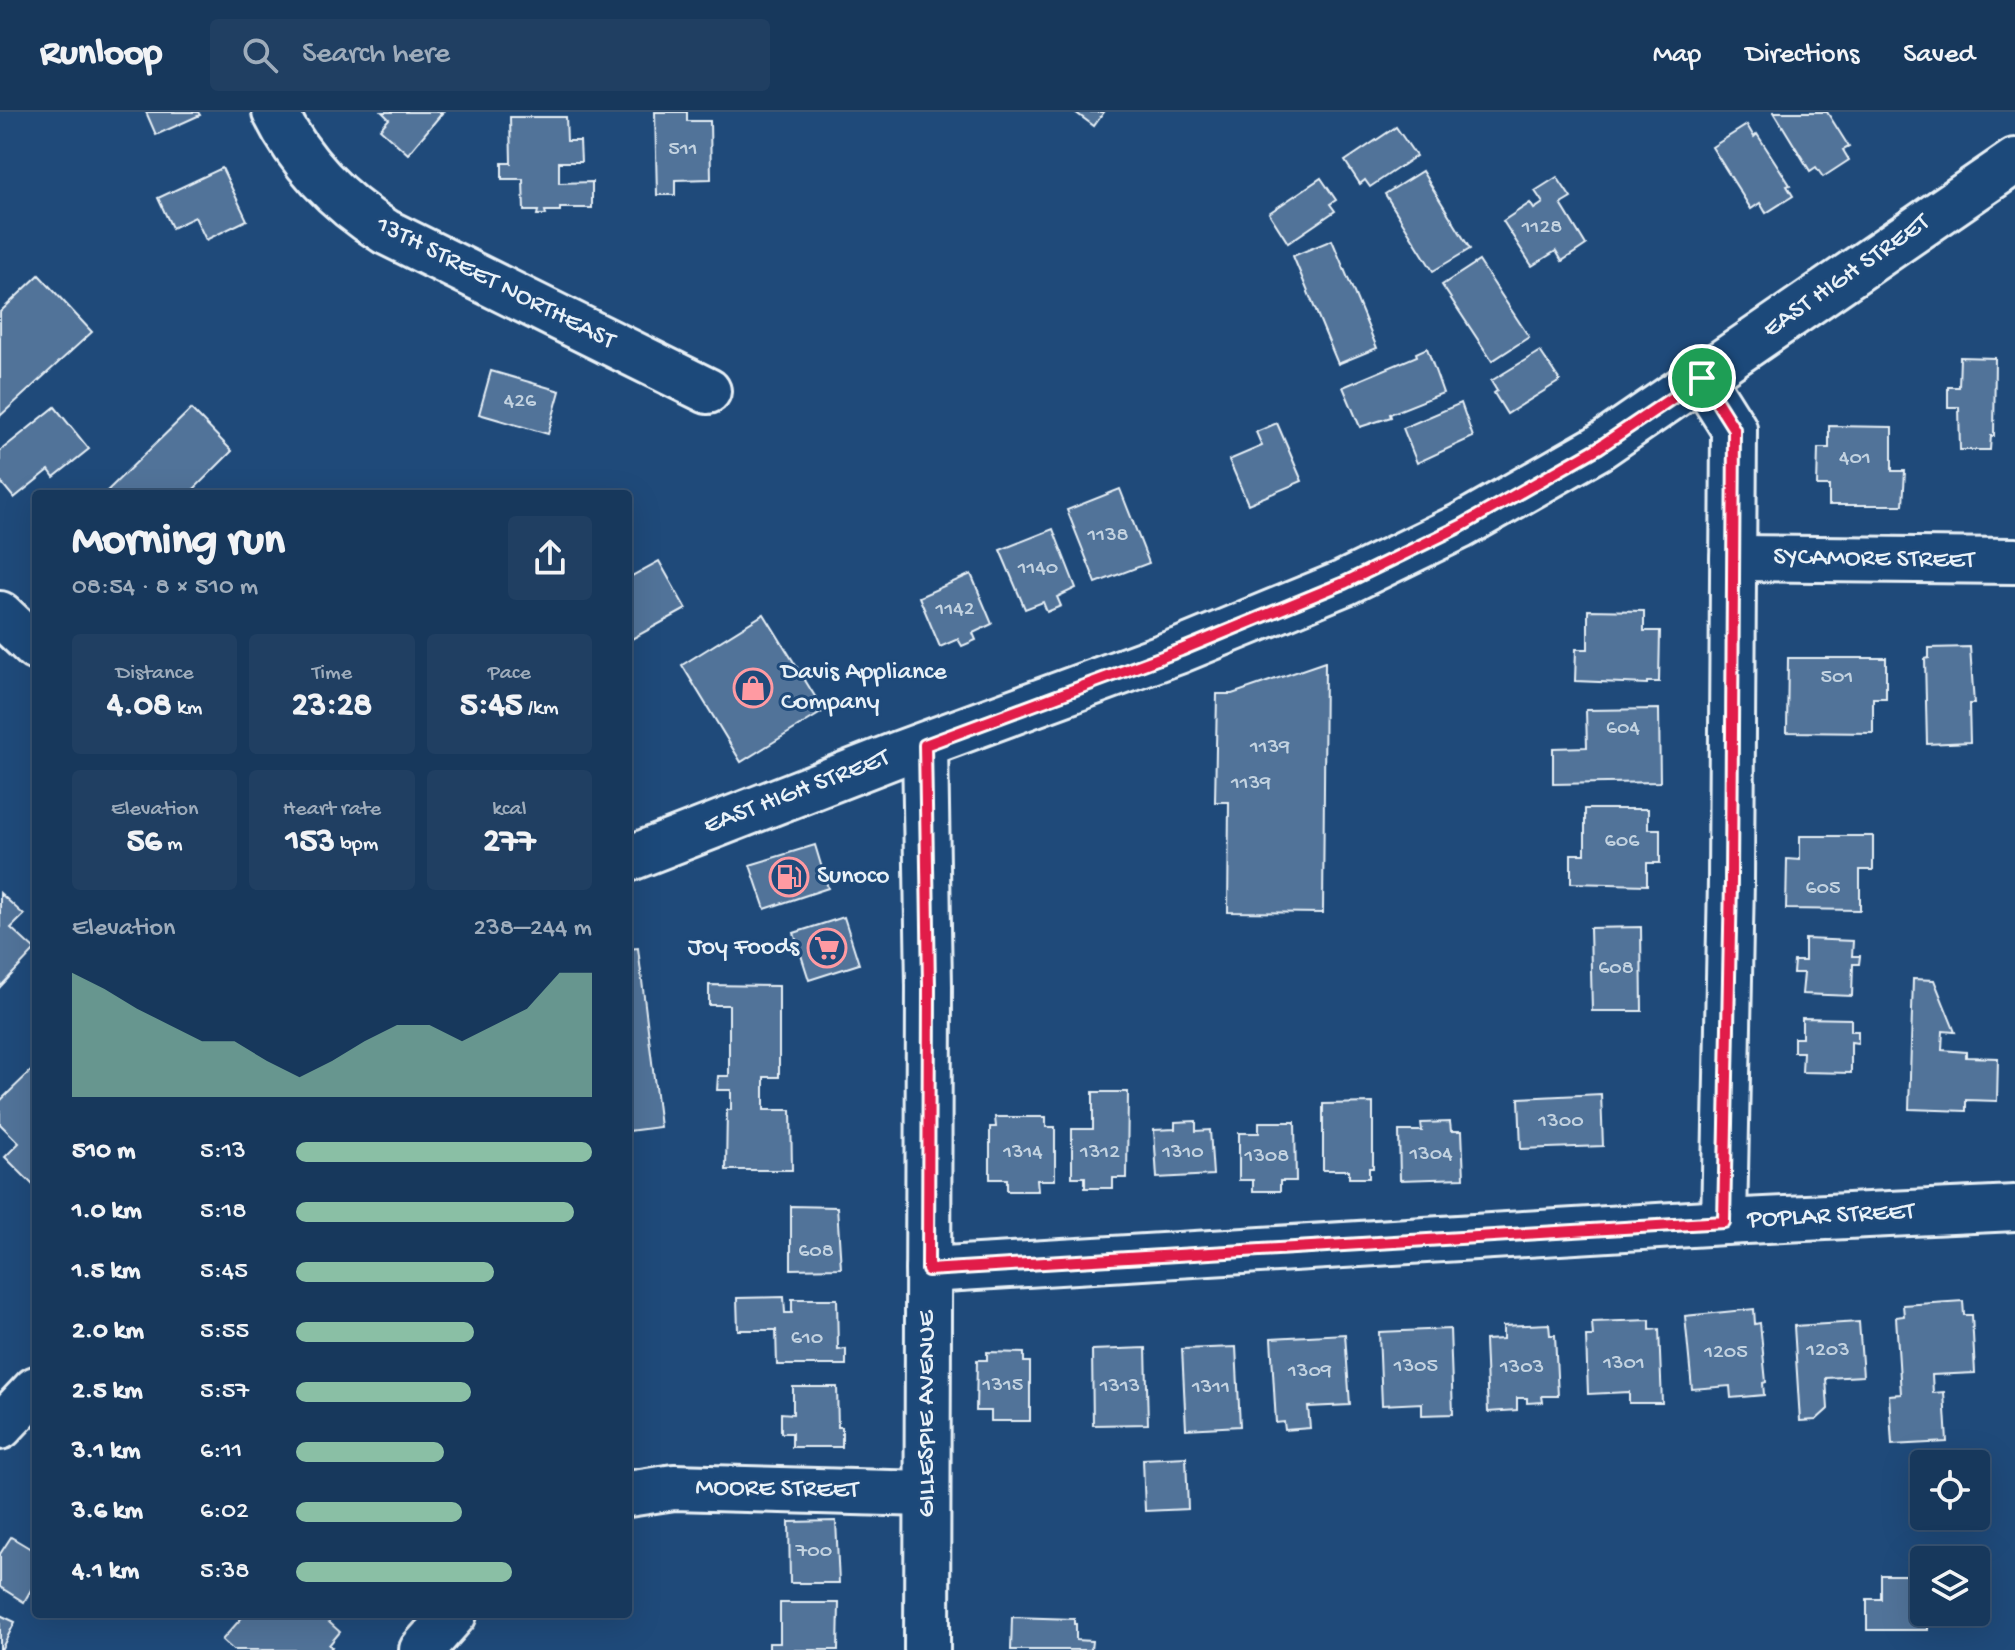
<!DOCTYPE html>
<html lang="en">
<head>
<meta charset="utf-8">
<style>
	body { margin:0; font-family:"Gochi Hand",sans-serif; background:#203f62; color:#f1f3f6; height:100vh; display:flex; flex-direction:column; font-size:30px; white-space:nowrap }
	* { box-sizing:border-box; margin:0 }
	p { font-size:26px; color:#9eacbb }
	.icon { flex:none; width:44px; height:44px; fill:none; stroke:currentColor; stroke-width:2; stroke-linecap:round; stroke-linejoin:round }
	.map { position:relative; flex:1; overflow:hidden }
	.details { position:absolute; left:32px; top:378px; width:600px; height:1128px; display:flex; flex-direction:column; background:#17385c; border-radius:8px; box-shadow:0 8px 32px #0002,0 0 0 2px #365272 }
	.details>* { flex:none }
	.buttons { position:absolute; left:1910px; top:1338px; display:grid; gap:16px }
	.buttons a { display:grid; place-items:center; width:80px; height:80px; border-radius:8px; background:#17385c; box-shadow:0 8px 32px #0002,0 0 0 2px #365272; font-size:40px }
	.pin { position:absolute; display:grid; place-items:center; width:68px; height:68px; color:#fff; margin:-34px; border:4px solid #fff; border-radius:50%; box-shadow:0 2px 8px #0007 }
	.round { display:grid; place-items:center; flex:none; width:84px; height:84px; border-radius:8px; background:#203f62 }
	.headline { display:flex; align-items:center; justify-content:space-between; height:136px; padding:0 40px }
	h1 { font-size:44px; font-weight:700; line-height:60px }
	.figures { display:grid; grid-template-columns:repeat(3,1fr); gap:12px; height:136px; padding:8px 40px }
	.figures div { display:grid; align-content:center; border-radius:8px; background:#203f62; text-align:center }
	.figures b { font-size:34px; font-weight:700 }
	.figures small { font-size:22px; font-weight:400 }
	.figures p { font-size:22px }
	.chart { height:224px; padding:16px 40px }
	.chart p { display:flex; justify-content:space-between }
	.chart svg { width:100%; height:144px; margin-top:8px; fill:#8abfa5; opacity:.7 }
	ul { padding:0 40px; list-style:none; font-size:26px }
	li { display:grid; grid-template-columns:128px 96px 1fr; align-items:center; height:60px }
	li i { height:20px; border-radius:10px; background:#8abfa5 }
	header { display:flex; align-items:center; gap:48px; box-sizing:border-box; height:112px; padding:0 40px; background:#17385c; border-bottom:2px solid #365272 }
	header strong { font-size:38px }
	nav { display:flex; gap:44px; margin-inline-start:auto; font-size:28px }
	.search { width:560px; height:72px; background:#203f62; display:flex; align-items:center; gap:20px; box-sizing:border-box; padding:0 28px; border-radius:8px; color:#9eacbb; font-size:30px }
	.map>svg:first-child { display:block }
	.building { fill:#517399; stroke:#e8f1f8; stroke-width:2 }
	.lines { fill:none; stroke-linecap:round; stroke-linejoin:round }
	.minor-casing { stroke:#e8f1f8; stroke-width:50 }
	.primary-casing { stroke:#e8f1f8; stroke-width:50 }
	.minor { stroke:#1f4a7a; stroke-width:44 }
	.primary { stroke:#1f4a7a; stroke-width:44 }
	.route-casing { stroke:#fff; stroke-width:16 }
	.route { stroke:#e11d48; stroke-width:10 }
	.labels { text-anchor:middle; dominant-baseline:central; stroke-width:6; stroke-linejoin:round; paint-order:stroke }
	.number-label { font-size:22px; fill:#c2d2e0 }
	.street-label { font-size:26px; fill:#e8f1f8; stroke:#1f4a7a }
	.poi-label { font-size:26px; fill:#e8f1f8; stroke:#1f4a7a; text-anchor:start }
</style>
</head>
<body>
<header>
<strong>Runloop</strong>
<div class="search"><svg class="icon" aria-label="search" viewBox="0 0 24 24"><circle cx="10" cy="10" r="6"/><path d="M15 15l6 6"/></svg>Search here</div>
<nav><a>Map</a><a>Directions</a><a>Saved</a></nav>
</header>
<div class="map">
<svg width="2015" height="1538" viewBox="0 0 2015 1538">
	<rect width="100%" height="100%" fill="#1f4a7a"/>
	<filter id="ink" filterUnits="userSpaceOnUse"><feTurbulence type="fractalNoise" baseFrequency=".0125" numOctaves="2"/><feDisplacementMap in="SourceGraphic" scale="16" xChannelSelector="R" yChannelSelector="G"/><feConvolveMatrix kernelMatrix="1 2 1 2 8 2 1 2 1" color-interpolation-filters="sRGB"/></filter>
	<g filter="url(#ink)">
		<g class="building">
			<path d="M146 0H198L200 3 156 23Z"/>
			<path d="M382 0H443L408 42 380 17 389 7Z"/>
			<path d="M655 0H687V9H710L711 67 675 68V83H657Z"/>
			<path d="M1075 0H1104L1094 14Z"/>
			<path d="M1774 0H1827L1849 35 1843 38 1849 48 1823 65 1816 55 1810 59Z"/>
			<path d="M510 5H566L567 29H580L581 50H559V71L592 70V96H560V99H545L546 103H537L538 99H524L523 67H502V51H511Z"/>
			<path d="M1747 13 1754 25 1757 22 1790 73 1787 74 1793 84 1766 101 1760 91 1751 97 1712 35Z"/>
			<path d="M1396 15 1416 44 1370 75 1365 68 1360 72 1345 49Z"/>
			<path d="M222 56 247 108 206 128 195 105 172 116 158 86Z"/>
			<path d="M1422 59 1470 137 1433 159 1385 82Z"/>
			<path d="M1557 65 1571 86 1561 92 1586 133 1562 149 1556 139 1532 154 1503 109 1530 91 1534 97 1543 91 1535 79Z"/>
			<path d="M1321 66 1336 88 1330 92 1335 99 1288 131 1269 101Z"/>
			<path d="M1332 128 1377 236 1338 252 1293 144Z"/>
			<path d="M1479 149 1529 225 1492 249 1442 173Z"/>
			<path d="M39 163 92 220 0 304V200Z"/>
			<path d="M1427 236 1443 281 1390 302 1391 305 1360 315 1343 275 1417 244 1416 241Z"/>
			<path d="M1540 239 1560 269 1507 302 1494 281 1497 279 1491 269Z"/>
			<path d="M1960 245 1995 246 1994 324H1991L1990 338H1960L1959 295H1948V275H1959Z"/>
			<path d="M491 259 560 279 548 322 479 302Z"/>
			<path d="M1461 291 1473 325 1417 351 1403 316Z"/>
			<path d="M55 295 89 337 54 365 49 358 14 386 0 369V339Z"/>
			<path d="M191 297 232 339 189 382H104Z"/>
			<path d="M1277 311 1302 369 1248 392 1229 348 1262 334 1256 320Z"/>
			<path d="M1829 314 1892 315V359H1905L1903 393H1829V374H1817L1818 336H1829Z"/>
			<path d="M1120 377 1149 451 1096 471 1067 398Z"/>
			<path d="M1053 417 1076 476 1057 485 1061 494 1047 500 1043 490 1025 497 1000 438Z"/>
			<path d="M659 449 686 497 628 529V466Z"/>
			<path d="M971 462 992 512 973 521 976 528 962 534 958 527 940 535 919 485Z"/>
			<path d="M1588 498 1644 499V519H1660L1659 570H1647V572L1575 569 1576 537H1588Z"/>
			<path d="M764 502 824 599 741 650 682 553Z"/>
			<path d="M1970 535 1974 592H1969L1970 630 1927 632 1925 547 1929 546V536Z"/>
			<path d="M1788 546H1886V586H1873V621L1787 620Z"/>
			<path d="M1325 550 1323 801 1228 800 1229 690H1215L1217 582H1232Z"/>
			<path d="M1659 597 1660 670 1553 672V636L1587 635 1586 598Z"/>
			<path d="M1585 697H1648V717H1660V751H1647V773L1571 771V742H1585Z"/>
			<path d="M1800 724H1873V758H1860V798L1786 797 1787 747 1800 748Z"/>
			<path d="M815 733 828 776 765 797 750 753Z"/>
			<path d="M0 781 24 803 11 816 35 838 0 875Z"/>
			<path d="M844 805 859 852 809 868 794 821Z"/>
			<path d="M1641 815 1642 899H1592L1590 816Z"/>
			<path d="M1805 827 1853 829 1852 844H1860L1859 852H1853L1852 884 1802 882 1804 861H1793L1794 849H1805Z"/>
			<path d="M638 836 660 1015 628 1019V837Z"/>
			<path d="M1913 867 1934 868 1955 920 1943 919 1942 938 1966 940V945L1998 946 1997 989 1966 988V999L1909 997Z"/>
			<path d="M709 873 779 874V965H764V998H791L792 1058H726L727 998H731V978H717L718 964H729V893H709Z"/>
			<path d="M1802 906 1851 907V919H1858V931L1851 930V961L1802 960 1803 940H1794V926H1802Z"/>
			<path d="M36 954V1076L5 1045 19 1031 0 1012V989Z"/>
			<path d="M1093 980H1128L1127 1066H1113V1076H1085V1065H1072V1017H1093Z"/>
			<path d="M1601 982 1603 1034 1521 1037 1519 986Z"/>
			<path d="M1373 991V1056H1369V1066H1349V1058H1323V992Z"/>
			<path d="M995 1005H1046V1015H1055V1068H1037L1038 1079H1007V1067H990V1015H996Z"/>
			<path d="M1196 1009V1019L1210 1018 1213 1063 1157 1066 1154 1018 1175 1017V1010Z"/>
			<path d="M1259 1010H1295L1296 1069H1280V1079H1253V1068H1239V1021H1259Z"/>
			<path d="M1450 1010 1451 1019H1462L1464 1066 1400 1068 1399 1019H1422L1421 1011Z"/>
			<path d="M791 1094 837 1095 841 1156 791 1157Z"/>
			<path d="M784 1185 785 1201H792V1187H837L838 1238 846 1237V1253H777L776 1218H738L737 1186Z"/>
			<path d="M1963 1189 1964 1203H1972L1975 1261 1932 1263 1933 1281 1944 1280 1947 1330 1892 1333 1889 1283 1901 1282 1896 1205 1904 1204 1903 1193Z"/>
			<path d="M1754 1197 1755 1212 1760 1211 1766 1270 1763 1271 1764 1283 1731 1286 1730 1274 1692 1277 1685 1204Z"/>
			<path d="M1650 1208V1218L1659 1217 1662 1291H1629V1280L1588 1282 1586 1224H1593L1592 1210Z"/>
			<path d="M1859 1210 1863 1264 1826 1266 1828 1297 1816 1308 1800 1309 1794 1214Z"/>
			<path d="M1549 1212 1550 1223H1555L1558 1284H1542L1543 1290 1527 1291V1286H1517V1298L1488 1300 1485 1228 1503 1227V1214Z"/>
			<path d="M1450 1217 1453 1302 1422 1303V1291L1382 1293 1379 1220Z"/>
			<path d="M1345 1222 1350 1293 1308 1295 1310 1316 1285 1318 1284 1310 1276 1311 1271 1226Z"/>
			<path d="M1236 1235 1240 1314 1186 1317 1182 1237Z"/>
			<path d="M1146 1236 1148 1312 1093 1313 1092 1238Z"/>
			<path d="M987 1240 1024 1241V1250H1030V1309H991V1299H976L977 1248H987Z"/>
			<path d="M793 1275H837L838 1315H842V1335H792V1321H781V1301L793 1302Z"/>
			<path d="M1186 1345 1188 1397 1145 1399 1143 1347Z"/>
			<path d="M836 1409 839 1471H790L789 1410Z"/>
			<path d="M11 1425 36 1440V1469L24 1490 0 1475V1442Z"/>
			<path d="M1881 1463H1924V1500H1928V1518H1867V1487H1881Z"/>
			<path d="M780 1491H839L838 1538H769V1531H780Z"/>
			<path d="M245 1502H320L340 1520 329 1533 332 1535 329 1538H233L222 1528Z"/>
			<path d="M0 1503 15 1510 1 1538H0Z"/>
			<path d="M1012 1505 1074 1507V1512H1076V1528L1092 1529 1091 1538H1011Z"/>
		</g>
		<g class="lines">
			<defs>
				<g id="minor">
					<path d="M275 0C300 51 338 90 386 120L708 279"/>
					<path d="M1702 266 1734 317 1731 769 1724 1110"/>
					<path d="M1733 446 2015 449"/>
					<path d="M0 502 36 536"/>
					<path d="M925 633 929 874 927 1538"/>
					<path d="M928 1158 1724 1110 2015 1096"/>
					<path d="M628 1382 674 1375 927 1382"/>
					<path d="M422 1538 454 1502"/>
				</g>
				<g id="primary">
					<path d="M628 747 901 641 1181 538 1344 471 1461 414 1598 336 2015 49"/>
					<path d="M0 1315 36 1277"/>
				</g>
			</defs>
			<use href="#minor" class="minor-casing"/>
			<use href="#primary" class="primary-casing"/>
			<use href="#minor" class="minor"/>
			<use href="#primary" class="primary"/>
		</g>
	</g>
	<g class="lines" filter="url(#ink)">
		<defs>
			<path id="route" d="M1702 266 1734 317 1731 769 1724 1110 928 1158 929 874 925 633 1181 538 1344 471 1461 414 1598 336Z"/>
		</defs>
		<use href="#route" class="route-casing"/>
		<use href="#route" class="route"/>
	</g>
	<defs>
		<symbol id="shop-ring" viewBox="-11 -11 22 22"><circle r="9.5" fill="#1f4a7a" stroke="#ff9aa2" stroke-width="1.5"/><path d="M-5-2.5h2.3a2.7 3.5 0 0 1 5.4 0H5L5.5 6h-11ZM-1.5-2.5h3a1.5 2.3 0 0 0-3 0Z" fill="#ff9aa2"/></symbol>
		<symbol id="fuel-ring" viewBox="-11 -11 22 22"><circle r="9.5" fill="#1f4a7a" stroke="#ff9aa2" stroke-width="1.5"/><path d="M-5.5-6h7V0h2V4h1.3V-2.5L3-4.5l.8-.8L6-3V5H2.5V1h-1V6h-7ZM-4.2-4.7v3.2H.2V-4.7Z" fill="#ff9aa2"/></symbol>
		<symbol id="supermarket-ring" viewBox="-11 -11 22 22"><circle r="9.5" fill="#1f4a7a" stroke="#ff9aa2" stroke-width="1.5"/><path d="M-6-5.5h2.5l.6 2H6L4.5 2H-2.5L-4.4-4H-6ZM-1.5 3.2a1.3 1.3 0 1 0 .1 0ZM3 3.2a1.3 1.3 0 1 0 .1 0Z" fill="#ff9aa2"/></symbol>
	</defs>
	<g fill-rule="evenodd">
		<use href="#shop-ring" x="731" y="554" width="44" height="44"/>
		<use href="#fuel-ring" x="767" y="743" width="44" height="44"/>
		<use href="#supermarket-ring" x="805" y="814" width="44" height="44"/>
	</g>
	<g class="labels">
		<g class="number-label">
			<text x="683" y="38">511</text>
			<text x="1542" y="116">1128</text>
			<text x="520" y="290">426</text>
			<text x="1855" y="347">401</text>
			<text x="1108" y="424">1138</text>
			<text x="1038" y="457">1140</text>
			<text x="955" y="498">1142</text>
			<text x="1837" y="566">501</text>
			<text x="1623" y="617">604</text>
			<text x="1270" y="636">1139</text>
			<text x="1251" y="672">1139</text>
			<text x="1622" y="730">606</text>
			<text x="1823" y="777">605</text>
			<text x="1616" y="857">608</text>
			<text x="1561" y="1010">1300</text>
			<text x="1023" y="1041">1314</text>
			<text x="1100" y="1041">1312</text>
			<text x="1183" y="1041">1310</text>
			<text x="1431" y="1043">1304</text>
			<text x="1267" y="1045">1308</text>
			<text x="816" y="1140">608</text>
			<text x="807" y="1227">610</text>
			<text x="1828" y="1239">1203</text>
			<text x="1726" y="1241">1205</text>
			<text x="1624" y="1252">1301</text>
			<text x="1416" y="1255">1305</text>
			<text x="1522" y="1256">1303</text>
			<text x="1310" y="1260">1309</text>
			<text x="1003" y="1274">1315</text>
			<text x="1120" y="1275">1313</text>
			<text x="1211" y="1276">1311</text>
			<text x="814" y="1440">700</text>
		</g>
		<g class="street-label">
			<text transform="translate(1847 165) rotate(-35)">EAST HIGH STREET</text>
			<text transform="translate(495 172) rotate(27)">13TH STREET NORTHEAST</text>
			<text transform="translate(1874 448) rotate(1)">SYCAMORE STREET</text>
			<text transform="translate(797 681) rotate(-21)">EAST HIGH STREET</text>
			<text transform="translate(1831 1105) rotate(-3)">POPLAR STREET</text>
			<text transform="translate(928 1302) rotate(-90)">GILLESPIE AVENUE</text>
			<text transform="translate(777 1378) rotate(1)">MOORE STREET</text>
		</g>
		<g class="poi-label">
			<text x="781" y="561">Davis Appliance<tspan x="781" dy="30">Company</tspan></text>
			<text x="817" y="765">Sunoco</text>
			<text x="799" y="836" text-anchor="end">Joy Foods</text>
		</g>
	</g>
</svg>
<div class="buttons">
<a><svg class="icon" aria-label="locate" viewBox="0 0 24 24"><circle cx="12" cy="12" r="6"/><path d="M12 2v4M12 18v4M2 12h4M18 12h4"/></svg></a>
<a><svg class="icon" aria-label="layers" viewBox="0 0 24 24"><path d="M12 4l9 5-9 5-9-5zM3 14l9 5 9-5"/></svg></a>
</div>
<div class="pin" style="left:1702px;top:266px;background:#1e9e55"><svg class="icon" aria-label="arrive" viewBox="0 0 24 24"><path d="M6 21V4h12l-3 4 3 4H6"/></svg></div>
<section class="details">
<div class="headline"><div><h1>Morning run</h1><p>08:54 · 8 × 510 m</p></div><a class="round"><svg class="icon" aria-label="share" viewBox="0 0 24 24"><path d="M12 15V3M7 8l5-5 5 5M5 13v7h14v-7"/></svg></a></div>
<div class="figures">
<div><p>Distance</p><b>4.08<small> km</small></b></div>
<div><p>Time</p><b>23:28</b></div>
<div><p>Pace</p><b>5:45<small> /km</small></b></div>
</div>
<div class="figures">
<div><p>Elevation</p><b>56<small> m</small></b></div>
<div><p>Heart rate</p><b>153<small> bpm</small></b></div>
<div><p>kcal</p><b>277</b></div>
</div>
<div class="chart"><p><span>Elevation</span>238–244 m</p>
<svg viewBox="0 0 160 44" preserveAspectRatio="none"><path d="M0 44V6L10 11L20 17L30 22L40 27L50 27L60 33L70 38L80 33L90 27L100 22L110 22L120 27L130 22L140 17L150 6L160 6V44z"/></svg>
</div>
<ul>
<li><b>510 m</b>5:13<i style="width:100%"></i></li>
<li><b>1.0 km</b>5:18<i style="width:94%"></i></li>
<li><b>1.5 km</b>5:45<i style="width:67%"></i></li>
<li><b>2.0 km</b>5:55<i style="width:60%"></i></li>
<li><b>2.5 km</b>5:57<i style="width:59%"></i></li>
<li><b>3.1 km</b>6:11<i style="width:50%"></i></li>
<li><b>3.6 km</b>6:02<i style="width:56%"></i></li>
<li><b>4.1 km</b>5:38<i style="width:73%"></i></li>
</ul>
</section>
</div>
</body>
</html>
